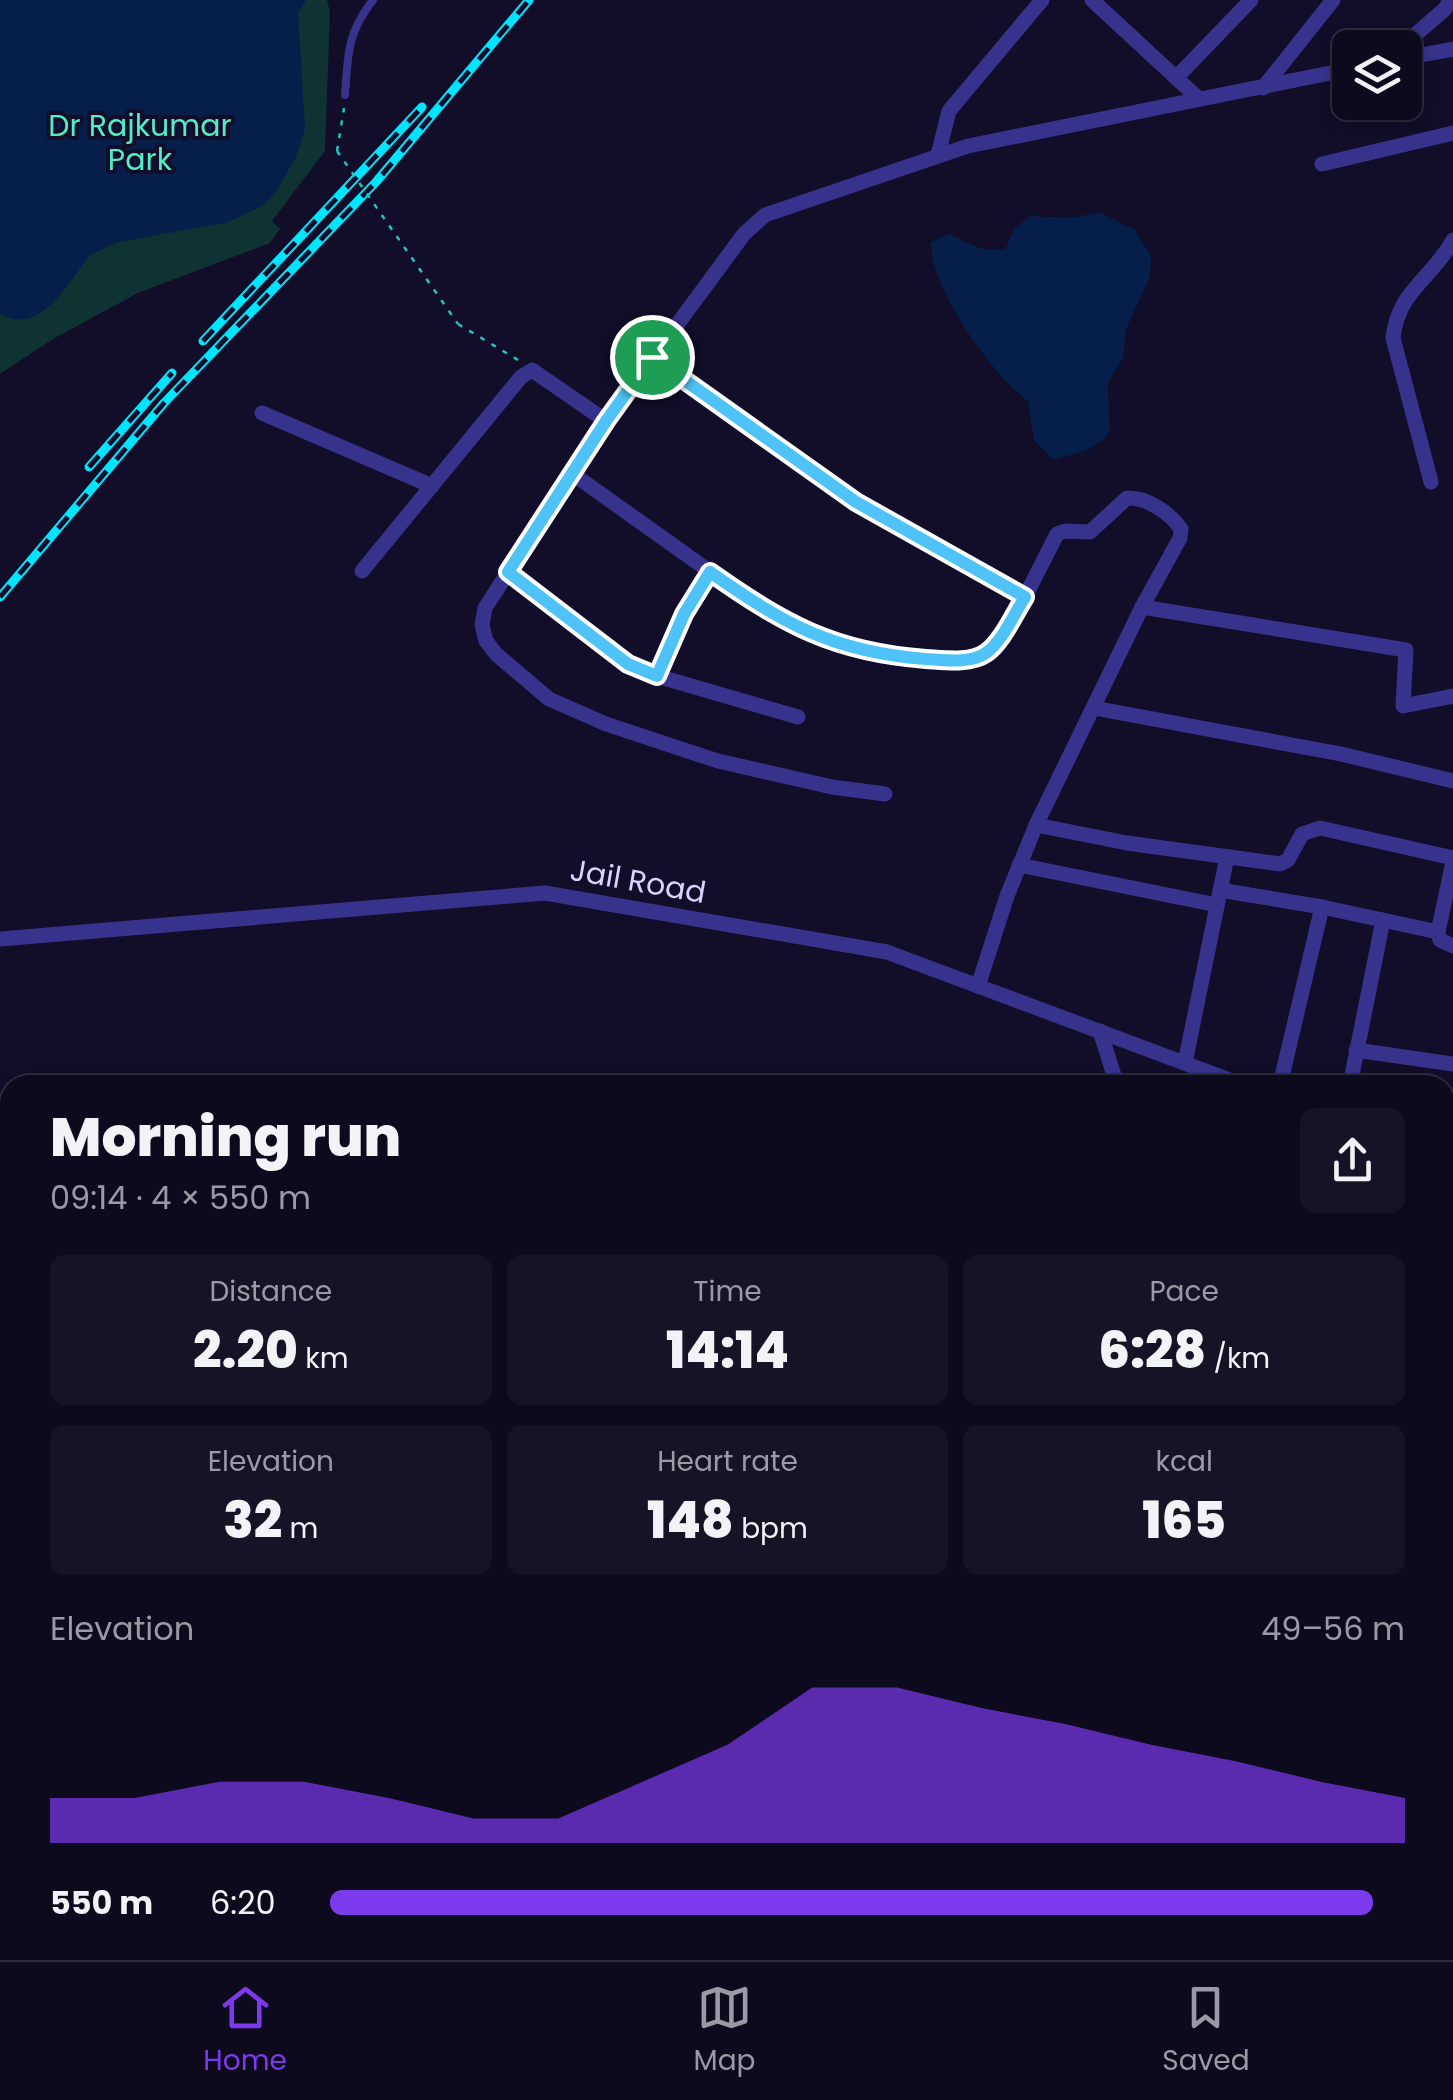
<!DOCTYPE html>
<html lang="en">
<head>
<meta charset="utf-8">
<style>
	body { margin:0; font-family:Poppins,sans-serif; background:#171327; color:#f1f3f6; height:100vh; display:flex; flex-direction:column; font-size:38px; white-space:nowrap }
	* { box-sizing:border-box; margin:0 }
	p { font-size:32px; color:#9b9aa4 }
	.icon { flex:none; width:55px; height:55px; fill:none; stroke:currentColor; stroke-width:2; stroke-linecap:round; stroke-linejoin:round }
	.map { position:relative; flex:1; overflow:hidden }
	.panel { position:absolute; left:0px; top:1075px; width:1455px; height:885px; display:flex; flex-direction:column; background:#0e0a1e; border-radius:30px 30px 0 0; box-shadow:0 5px 15px #0003,0 0 0 2px #2e2b3c }
	.panel>* { flex:none }
	.controls { position:absolute; left:1332px; top:30px; display:grid; gap:20px }
	.controls a { display:grid; place-items:center; width:90px; height:90px; border-radius:15px; background:#0e0a1e; box-shadow:0 5px 15px #0003,0 0 0 2px #2e2b3c; font-size:50px }
	.pin { position:absolute; display:grid; place-items:center; width:85px; height:85px; color:#fff; margin:-42px; border:5px solid #fff; border-radius:50%; box-shadow:0 2px 10px #0007 }
	.round { display:grid; place-items:center; flex:none; width:105px; height:105px; border-radius:15px; background:#171327 }
	.headline { display:flex; align-items:center; justify-content:space-between; height:170px; padding:0 50px }
	h1 { font-size:55px; font-weight:800; line-height:75px }
	.metrics { display:grid; grid-template-columns:repeat(3,1fr); gap:15px; height:170px; padding:10px 50px }
	.metrics div { display:grid; align-content:center; border-radius:15px; background:#171327; text-align:center }
	.metrics b { font-size:50px; font-weight:800 }
	.metrics small { font-size:28px; font-weight:400 }
	.metrics p { font-size:28px }
	.chart { height:280px; padding:20px 50px }
	.chart p { display:flex; justify-content:space-between }
	.chart svg { width:100%; height:180px; margin-top:10px; fill:#7c3aed; opacity:.7 }
	ul { padding:0 50px; list-style:none; font-size:32px }
	li { display:grid; grid-template-columns:160px 120px 1fr; align-items:center; height:75px }
	li i { height:25px; border-radius:12px; background:#7c3aed }
	.dock { display:flex; justify-content:space-around; align-items:center; height:140px; border-top:2px solid #2e2b3c; background:#0e0a1e; font-size:28px; color:#9b9aa4 }
	.dock a { display:grid; justify-items:center; gap:5px }
	.dock .active { color:#7c3aed }
	.map>svg:first-child { display:block }
	.green { fill:#0f3332 }
	.water { fill:#051e4a }
	.lines { fill:none; stroke-linecap:round; stroke-linejoin:round }
	.path { stroke:#22c5bc; stroke-width:2.5; stroke-dasharray:5 8; stroke-linecap:butt }
	.service { stroke:#37338c; stroke-width:8 }
	.minor { stroke:#37338c; stroke-width:15 }
	.primary { stroke:#c25bff; stroke-width:25 }
	.rail-casing { stroke:#00e5ff; stroke-width:9 }
	.rail { stroke:#120d28; stroke-width:5; stroke-dasharray:15; stroke-linecap:butt }
	.path-bridge { stroke:#22c5bc; stroke-width:2.5; stroke-dasharray:5 8; stroke-linecap:butt }
	.route-casing { stroke:#fff; stroke-width:20 }
	.route { stroke:#4fc3f7; stroke-width:12 }
	.labels { text-anchor:middle; dominant-baseline:central; stroke-width:8; stroke-linejoin:round; paint-order:stroke }
	.park-label { font-size:30px; fill:#53ecc6; stroke:#120d28 }
	.street-label { font-size:30px; fill:#d9d4ff; stroke:#120d28 }
</style>
</head>
<body>
<div class="map">
<svg width="1453" height="1960" viewBox="0 0 1453 1960">
	<rect width="100%" height="100%" fill="#120d28"/>
	<g class="green">
		<path d="M0 0H327L330 12 325 151 272 221 280 229 270 243 138 293 53 339 0 374Z"/>
		<path d="M1453 1864V1958L1405 1960 1404 1950H1445V1865Z"/>
	</g>
	<g class="water">
		<path d="M0 0H306L298 13 305 129 296 157 276 192 262 206 228 222 115 243 89 256C70 281 38 339 0 313Z"/>
		<path d="M1100 212 1135 230 1151 256 1150 277 1126 329 1123 358 1108 383 1110 431 1104 439 1088 450 1053 460 1034 440 1028 401C992 375 929 286 931 242L950 234C968 243 986 255 1006 248L1014 229 1030 216 1071 218Z"/>
	</g>
	<g class="lines">
		<g class="path">
			<path d="M337 151 344 108"/>
			<path d="M458 324 518 360"/>
		</g>
		<path class="service" d="M345 95C348 54 347 33 373 0"/>
		<g class="minor">
			<path d="M1092 0 1199 99"/>
			<path d="M1400 48 1445 9 1450 0"/>
			<path d="M1405 58 1453 49"/>
			<path d="M1176 78 1251 0"/>
			<path d="M1263 88 1333 0"/>
			<path d="M938 155 949 111 1042 0"/>
			<path d="M1322 164 1453 133"/>
			<path d="M653 357 855 502 1025 597"/>
			<path d="M262 413 432 486"/>
			<path d="M573 474 768 613 827 641 883 656 959 660 978 657 990 651 1025 597 1057 534 1065 531 1090 532 1127 498C1147 497 1170 513 1181 529L1180 538 1142 607 1036 825"/>
			<path d="M1431 482 1393 338C1398 290 1433 278 1453 240"/>
			<path d="M362 571 521 377 532 370 606 421"/>
			<path d="M509 572 628 664 657 676 798 717"/>
			<path d="M1142 607 1406 650 1403 706 1453 696"/>
			<path d="M657 676 684 614 709 572"/>
			<path d="M1094 708 1341 754 1453 781"/>
			<path d="M885 794 832 787 718 761 606 724 549 699 496 654 486 641 482 625 485 608 606 421 744 234 765 215 968 146 1350 69"/>
			<path d="M1453 862 1438 932 1440 940 1453 946"/>
			<path d="M1019 865 1217 905"/>
			<path d="M1220 890 1322 907 1280 1085"/>
			<path d="M1322 907 1438 932"/>
			<path d="M0 939 545 893 887 952 1243 1085"/>
			<path d="M978 986 1007 896 1036 825 1127 843 1280 864 1288 860 1302 834 1320 828 1453 858"/>
			<path d="M1100 1031 1117 1085"/>
			<path d="M1356 1050 1453 1064"/>
			<path d="M1185 1063 1227 857"/>
			<path d="M1350 1085 1383 920"/>
			<path d="M1445 1162 1453 1165"/>
			<path d="M466 1950 469 1960"/>
			<path d="M810 1950 813 1960"/>
			<path d="M1324 1950 1325 1960"/>
			<path d="M726 1960 759 1950"/>
		</g>
		<g class="primary">
			<path d="M1445 1284 1453 1283"/>
			<path d="M1445 1309 1453 1308"/>
			<path d="M32 1960 62 1950"/>
			<path d="M96 1960 122 1950"/>
		</g>
		<defs>
			<g id="rail">
				<path d="M203 341 422 107"/>
				<path d="M89 467 172 373"/>
				<path d="M0 597 164 403 376 182 529 0"/>
			</g>
		</defs>
		<use href="#rail" class="rail-casing"/>
		<use href="#rail" class="rail"/>
		<path class="path-bridge" d="M337 151 458 324"/>
	</g>
	<g class="lines">
		<defs>
			<path id="route" d="M652 357 856 502 1025 597C1014 614 1002 642 986 653 970 664 944 660 926 659 833 652 784 624 710 572L684 614 657 676 628 664 508 572 606 421Z"/>
		</defs>
		<use href="#route" class="route-casing"/>
		<use href="#route" class="route"/>
	</g>
	<g class="labels">
		<g class="park-label">
			<text x="140" y="125">Dr Rajkumar<tspan x="140" dy="34">Park</tspan></text>
		</g>
		<g class="street-label">
			<text transform="translate(638 881) rotate(10)">Jail Road</text>
		</g>
	</g>
</svg>
<div class="controls">
<a><svg class="icon" aria-label="layers" viewBox="0 0 24 24"><path d="M12 4l9 5-9 5-9-5zM3 14l9 5 9-5"/></svg></a>
</div>
<div class="pin" style="left:652px;top:357px;background:#1e9e55"><svg class="icon" aria-label="arrive" viewBox="0 0 24 24"><path d="M6 21V4h12l-3 4 3 4H6"/></svg></div>
<section class="panel">
<div class="headline"><div><h1>Morning run</h1><p>09:14 · 4 × 550 m</p></div><a class="round"><svg class="icon" aria-label="share" viewBox="0 0 24 24"><path d="M12 15V3M7 8l5-5 5 5M5 13v7h14v-7"/></svg></a></div>
<div class="metrics">
<div><p>Distance</p><b>2.20<small> km</small></b></div>
<div><p>Time</p><b>14:14</b></div>
<div><p>Pace</p><b>6:28<small> /km</small></b></div>
</div>
<div class="metrics">
<div><p>Elevation</p><b>32<small> m</small></b></div>
<div><p>Heart rate</p><b>148<small> bpm</small></b></div>
<div><p>kcal</p><b>165</b></div>
</div>
<div class="chart"><p><span>Elevation</span>49–56 m</p>
<svg viewBox="0 0 160 44" preserveAspectRatio="none"><path d="M0 44V33L10 33L20 29L30 29L40 33L50 38L60 38L70 29L80 20L90 6L100 6L110 11L120 15L130 20L140 24L150 29L160 33V44z"/></svg>
</div>
<ul>
<li><b>550 m</b>6:20<i style="width:97%"></i></li>
</ul>
</section>
</div>
<nav class="dock">
<a class="active"><svg class="icon" aria-label="home" viewBox="0 0 24 24"><path d="M3 11l9-7 9 7M6 9v11h12V9"/></svg>Home</a>
<a><svg class="icon" aria-label="map" viewBox="0 0 24 24"><path d="M3 6l6-2 6 2 6-2v14l-6 2-6-2-6 2zM9 4v14M15 6v14"/></svg>Map</a>
<a><svg class="icon" aria-label="saved" viewBox="0 0 24 24"><path d="M7 4h10v16l-5-4-5 4z"/></svg>Saved</a>
</nav>
</body>
</html>
